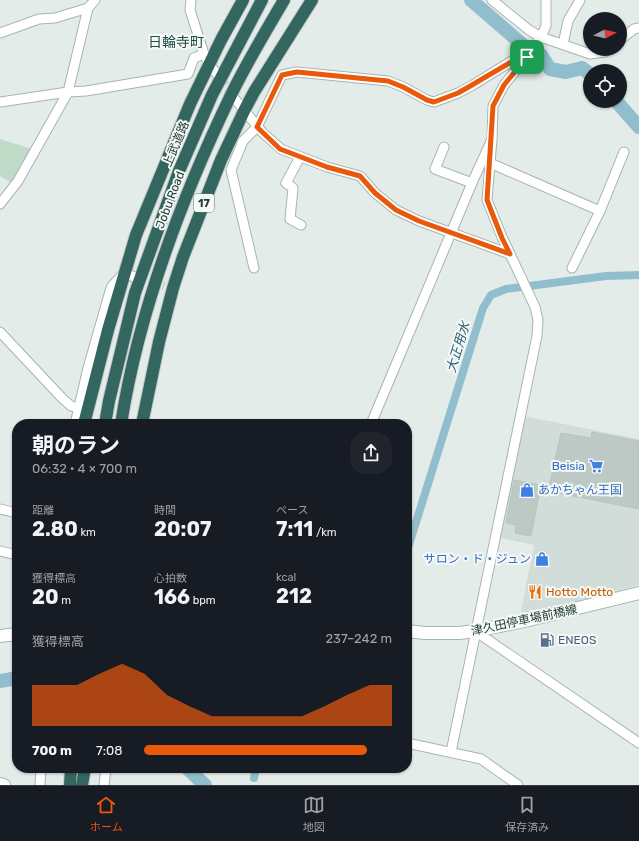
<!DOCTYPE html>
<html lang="ja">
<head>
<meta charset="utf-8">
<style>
	body { margin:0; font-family:Rubik,"Noto Sans JP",sans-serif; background:#20242c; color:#f1f3f6; height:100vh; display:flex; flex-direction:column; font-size:15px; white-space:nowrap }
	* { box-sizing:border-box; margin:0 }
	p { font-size:13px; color:#9ea1a6 }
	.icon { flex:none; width:22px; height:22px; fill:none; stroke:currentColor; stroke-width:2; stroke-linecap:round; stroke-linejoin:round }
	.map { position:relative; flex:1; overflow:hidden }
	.drawer { position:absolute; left:12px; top:419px; width:400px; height:354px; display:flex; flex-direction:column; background:#171b24; border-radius:16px; box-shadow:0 1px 3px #0004 }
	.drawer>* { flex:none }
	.needle { width:26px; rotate:83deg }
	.tools { position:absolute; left:583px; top:12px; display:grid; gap:8px }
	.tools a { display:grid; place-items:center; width:44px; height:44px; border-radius:50%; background:#171b24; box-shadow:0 1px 3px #0004; font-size:20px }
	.pin { position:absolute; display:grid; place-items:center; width:34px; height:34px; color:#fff; margin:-17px; border-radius:8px; box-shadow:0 2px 6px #0006 }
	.round { display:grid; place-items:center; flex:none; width:42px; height:42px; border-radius:16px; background:#20242c }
	.headline { display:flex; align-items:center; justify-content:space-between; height:68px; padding:0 20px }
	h1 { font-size:22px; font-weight:700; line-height:30px }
	.figures { display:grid; grid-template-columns:repeat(3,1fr); gap:6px; height:68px; padding:4px 20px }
	.figures div { display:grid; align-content:center }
	.figures b { font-size:20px; font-weight:700 }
	.figures small { font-size:11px; font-weight:400 }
	.figures p { font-size:11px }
	.chart { height:112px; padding:8px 20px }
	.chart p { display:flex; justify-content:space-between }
	.chart svg { width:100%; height:72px; margin-top:4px; fill:#ea580c; opacity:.7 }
	ul { padding:0 20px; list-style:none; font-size:13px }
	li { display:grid; grid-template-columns:64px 48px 1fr; align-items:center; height:30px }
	li i { height:10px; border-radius:5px; background:#ea580c }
	.menu { display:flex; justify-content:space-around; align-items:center; height:56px; border-top:1px solid #363941; background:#171b24; font-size:11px; color:#9ea1a6 }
	.menu a { display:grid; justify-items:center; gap:2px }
	.menu .on { color:#ea580c }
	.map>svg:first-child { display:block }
	.built { fill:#d2dcd8 }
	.green { fill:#bfdbc8 }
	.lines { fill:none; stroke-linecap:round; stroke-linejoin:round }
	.canal { stroke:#91becc; stroke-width:8 }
	.river { stroke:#91becc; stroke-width:14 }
	.building { fill:#bcc9c5; stroke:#b7c5c0 }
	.street-tunnel { stroke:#bec9c5; stroke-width:9; stroke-dasharray:9 4.5; stroke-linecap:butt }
	.street-casing { stroke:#a7b4b0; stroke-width:11 }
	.secondary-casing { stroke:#a3b7b1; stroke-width:14 }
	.highway-casing { stroke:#c2c8c7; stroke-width:14 }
	.street { stroke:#fff; stroke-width:9 }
	.secondary { stroke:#fff; stroke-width:12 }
	.highway { stroke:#33665f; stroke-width:12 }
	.route-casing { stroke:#fff; stroke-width:8 }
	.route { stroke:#ea580c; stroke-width:5 }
	.labels { text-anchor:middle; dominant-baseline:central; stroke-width:4; stroke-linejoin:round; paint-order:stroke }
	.shield { fill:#f4f9f7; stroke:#637571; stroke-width:1 }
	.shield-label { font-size:11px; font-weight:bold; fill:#253c37 }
	.street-label { font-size:12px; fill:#253c37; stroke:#f4f9f7 }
	.shop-label { font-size:12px; fill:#366cbe; stroke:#f4f9f7; text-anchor:end }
	.food-label { font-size:12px; fill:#c56008; stroke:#f4f9f7; text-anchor:start }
	.service-label { font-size:12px; fill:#4e5e75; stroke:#f4f9f7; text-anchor:start }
	.water-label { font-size:13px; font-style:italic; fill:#246073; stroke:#f4f9f7 }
	.quarter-label { font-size:14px; fill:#224c45; stroke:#f4f9f7 }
</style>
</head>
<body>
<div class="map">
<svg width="639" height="785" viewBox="0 0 639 785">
	<rect width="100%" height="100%" fill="#e4ece9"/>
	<path class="built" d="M523 416 639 439V585L520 617 534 545 497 537Z"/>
	<path class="green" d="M0 139 32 149 12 183 0 176Z"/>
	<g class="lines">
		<g class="canal">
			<path d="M407 551 483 308 491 295 506 289 606 276 639 275"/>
			<path d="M254 778 256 768"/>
		</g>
		<g class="river">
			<path d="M471 0 524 46 541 55 550 69 566 72 582 68 590 74"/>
			<path d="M616 101 639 127"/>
			<path d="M0 681 17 678"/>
			<path d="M187 768 205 785"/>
		</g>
	</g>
	<g class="building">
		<path d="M592 432 639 441V509L548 491 561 433 591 438Z"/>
		<path d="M514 480 541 485 531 536 515 533 516 525 506 523Z"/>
	</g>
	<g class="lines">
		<g class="street-tunnel">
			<path d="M220 78 234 98"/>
			<path d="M137 278 164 286"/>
		</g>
		<defs>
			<g id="street">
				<path d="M191 0 190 10 204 54 209 64 220 78"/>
				<path d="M492 0 529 30 541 37 590 54 605 52 608 49"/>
				<path d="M0 33 39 19 55 18 88 8"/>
				<path d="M620 40 634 29 639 28"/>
				<path d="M563 44 568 21 580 0"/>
				<path d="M235 99 262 132 281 149 327 167 360 176 375 193 396 210 419 221 510 254"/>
				<path d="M0 102 68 92 86 91 188 74 194 58 204 54"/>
				<path d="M444 147 435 169 472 183"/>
				<path d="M300 157 286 183 293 188 290 219 301 225"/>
				<path d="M490 163 600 211"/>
				<path d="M0 204 18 181 68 92 88 8 95 0"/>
				<path d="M254 268 231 170 243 141 257 127 282 75 297 72 388 81 403 87 427 100 434 102 458 93 473 85 518 57H527"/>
				<path d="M572 268 600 211 624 152"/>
				<path d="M0 332 62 398 71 406 78 408"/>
				<path d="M75 424 88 368 110 291 112 286 124 273 137 278"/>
				<path d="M371 424 472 183 492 139 493 106 504 85 530 53 541 37 546 26V0"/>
				<path d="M0 509 17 513"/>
				<path d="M0 551 17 555"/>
				<path d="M475 631 639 743"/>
				<path d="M407 743 481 759 518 785"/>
				<path d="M451 752 537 336 538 320 535 307 502 237 487 200 492 139"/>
				<path d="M40 785 41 768"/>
				<path d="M104 785 106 768"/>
			</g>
			<g id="secondary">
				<path d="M407 631 425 633H459L475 631 529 620 639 593"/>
				<path d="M0 636 17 634"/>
				<path d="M0 784 4 785"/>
			</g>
			<g id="highway">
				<path d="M84 424 108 330 136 235 190 104 221 40 243 0"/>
				<path d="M105 424 109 401 135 293 179 171 212 95 262 0"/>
				<path d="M121 424C139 309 181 199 231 95 247 62 266 31 284 0"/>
				<path d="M142 424 159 342 173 288 183 257 221 160 244 111 254 92 312 0"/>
				<path d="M70 785 71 768"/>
				<path d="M82 785 85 768"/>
			</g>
		</defs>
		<use href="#street" class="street-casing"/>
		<use href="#secondary" class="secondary-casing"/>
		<use href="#highway" class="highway-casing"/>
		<use href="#street" class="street"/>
		<use href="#secondary" class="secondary"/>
		<use href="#highway" class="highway"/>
	</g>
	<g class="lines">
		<defs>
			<path id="route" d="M527 57 504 85 493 106 487 200 502 238 510 254 419 221 396 210 375 193 360 176 327 167 280 149 257 127 282 75 297 72 388 81 403 87 427 100 434 102 458 93 472 85 518 58Z"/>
		</defs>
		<use href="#route" class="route-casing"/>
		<use href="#route" class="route"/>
	</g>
	<defs>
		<symbol id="supermarket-bare" viewBox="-9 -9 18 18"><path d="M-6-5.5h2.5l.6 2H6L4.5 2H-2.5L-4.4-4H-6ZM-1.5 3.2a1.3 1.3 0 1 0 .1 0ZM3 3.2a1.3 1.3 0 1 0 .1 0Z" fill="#3f7fe0" stroke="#f4f9f7" stroke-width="2.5" paint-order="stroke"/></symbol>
		<symbol id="shop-bare" viewBox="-9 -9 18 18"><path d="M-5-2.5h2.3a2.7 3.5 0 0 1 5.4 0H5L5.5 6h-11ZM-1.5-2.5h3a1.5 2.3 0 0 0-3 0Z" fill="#3f7fe0" stroke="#f4f9f7" stroke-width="2.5" paint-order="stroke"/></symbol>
		<symbol id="restaurant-bare" viewBox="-9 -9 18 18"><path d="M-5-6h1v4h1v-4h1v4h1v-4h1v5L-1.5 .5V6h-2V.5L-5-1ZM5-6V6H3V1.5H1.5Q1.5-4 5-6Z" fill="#e8710a" stroke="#f4f9f7" stroke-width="2.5" paint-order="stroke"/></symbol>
		<symbol id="fuel-bare" viewBox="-9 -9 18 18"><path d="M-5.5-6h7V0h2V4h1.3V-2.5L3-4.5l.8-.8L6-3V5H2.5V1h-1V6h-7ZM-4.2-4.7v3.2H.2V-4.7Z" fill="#5c6f8a" stroke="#f4f9f7" stroke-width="2.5" paint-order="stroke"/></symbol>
	</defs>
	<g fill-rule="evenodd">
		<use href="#supermarket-bare" x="586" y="456" width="20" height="20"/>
		<use href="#shop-bare" x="517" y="480" width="20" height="20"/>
		<use href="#shop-bare" x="532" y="549" width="20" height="20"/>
		<use href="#restaurant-bare" x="525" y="582" width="20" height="20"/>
		<use href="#fuel-bare" x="537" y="630" width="20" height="20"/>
	</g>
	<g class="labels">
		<rect class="shield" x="194" y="194" width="20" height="18" rx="3"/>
		<g class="shield-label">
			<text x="204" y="203">17</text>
		</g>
		<g class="street-label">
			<text transform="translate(176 144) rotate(-67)">上武道路</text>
			<text transform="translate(170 200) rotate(-69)">Jobu Road</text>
			<text transform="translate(524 620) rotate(-12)">津久田停車場前橋線</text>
		</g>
		<g class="shop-label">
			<text x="585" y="466">Beisia</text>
			<text x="538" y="490" text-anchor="start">あかちゃん王国</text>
			<text x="531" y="559">サロン・ド・ジュン</text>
		</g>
		<g class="food-label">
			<text x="546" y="592">Hotto Motto</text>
		</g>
		<g class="service-label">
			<text x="558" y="640">ENEOS</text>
		</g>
		<g class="water-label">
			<text transform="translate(458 347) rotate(-73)">大正用水</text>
		</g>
		<g class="quarter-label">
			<text x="176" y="42">日輪寺町</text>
		</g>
	</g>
</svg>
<div class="tools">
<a><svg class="needle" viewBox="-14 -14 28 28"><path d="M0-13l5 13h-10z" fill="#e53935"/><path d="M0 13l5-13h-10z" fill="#9ea1a6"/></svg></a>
<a><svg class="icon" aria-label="locate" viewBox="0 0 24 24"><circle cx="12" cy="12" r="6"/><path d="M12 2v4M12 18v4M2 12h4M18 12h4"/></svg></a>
</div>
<div class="pin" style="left:527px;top:57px;background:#1e9e55"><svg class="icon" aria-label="arrive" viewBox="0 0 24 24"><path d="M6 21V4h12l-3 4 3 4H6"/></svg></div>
<section class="drawer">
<div class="headline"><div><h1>朝のラン</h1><p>06:32 · 4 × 700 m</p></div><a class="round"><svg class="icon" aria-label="share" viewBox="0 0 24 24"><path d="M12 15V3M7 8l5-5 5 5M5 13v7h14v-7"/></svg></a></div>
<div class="figures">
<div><p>距離</p><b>2.80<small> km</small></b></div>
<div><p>時間</p><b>20:07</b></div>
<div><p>ペース</p><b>7:11<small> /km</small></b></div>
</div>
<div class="figures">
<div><p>獲得標高</p><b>20<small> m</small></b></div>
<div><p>心拍数</p><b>166<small> bpm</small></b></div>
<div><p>kcal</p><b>212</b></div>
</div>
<div class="chart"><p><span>獲得標高</span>237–242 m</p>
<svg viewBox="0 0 160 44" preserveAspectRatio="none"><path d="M0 44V19L10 19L20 19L30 12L40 6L50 12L60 25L70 32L80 38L90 38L100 38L110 38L120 38L130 32L140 25L150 19L160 19V44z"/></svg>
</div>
<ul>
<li><b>700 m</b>7:08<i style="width:90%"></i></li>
</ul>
</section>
</div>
<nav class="menu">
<a class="on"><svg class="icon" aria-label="home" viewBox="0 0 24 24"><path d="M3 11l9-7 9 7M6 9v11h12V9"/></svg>ホーム</a>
<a><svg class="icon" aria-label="map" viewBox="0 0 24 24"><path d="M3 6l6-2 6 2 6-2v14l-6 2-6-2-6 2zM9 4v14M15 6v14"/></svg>地図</a>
<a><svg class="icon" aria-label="saved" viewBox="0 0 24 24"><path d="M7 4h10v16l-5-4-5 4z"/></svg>保存済み</a>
</nav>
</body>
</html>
